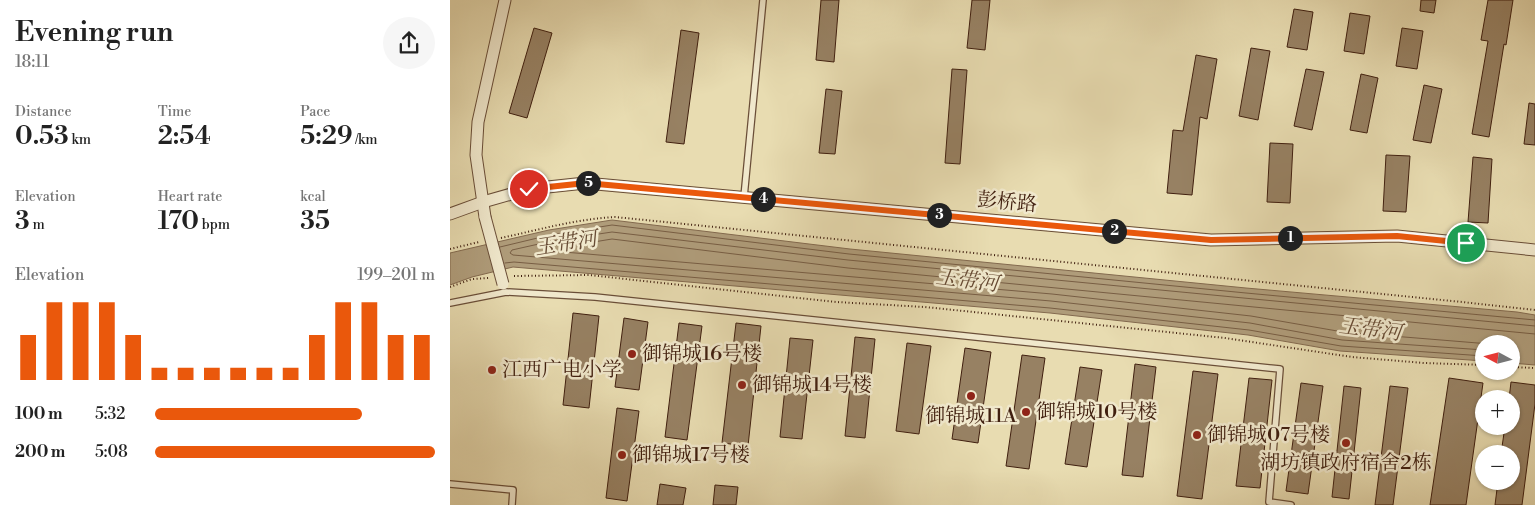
<!DOCTYPE html>
<html lang="en">
<head>
<meta charset="utf-8">
<style>
	body { margin:0; font-family:"Libre Bodoni","Noto Serif SC",serif; background:#f6f6f6; color:#222; height:100vh; display:flex; flex-direction:column; font-size:19px; white-space:nowrap }
	* { box-sizing:border-box; margin:0 }
	p { font-size:16px; color:#767676 }
	.icon { flex:none; width:28px; height:28px; fill:none; stroke:currentColor; stroke-width:2; stroke-linecap:round; stroke-linejoin:round }
	.map { position:relative; flex:1; overflow:hidden }
	.panel { display:flex; flex-direction:column; background:#fff; width:450px }
	.panel>* { flex:none }
	.needle { width:32px; rotate:277deg }
	.buttons { position:absolute; left:1025px; top:335px; display:grid; gap:10px }
	.buttons a { display:grid; place-items:center; width:45px; height:45px; border-radius:50%; background:#fff; box-shadow:0 1px 4px #0004; font-size:25px }
	.pin { position:absolute; display:grid; place-items:center; width:42px; height:42px; color:#fff; margin:-21px; border:2px solid #fff; border-radius:50%; box-shadow:0 1px 5px #0007 }
	.km { position:absolute; width:25px; height:25px; margin:-12px; border-radius:50%; background:#222; color:#fff; font-size:14px; line-height:25px; text-align:center }
	.round { display:grid; place-items:center; flex:none; width:52px; height:52px; border-radius:26px; background:#f6f6f6 }
	.overview { display:flex; align-items:center; justify-content:space-between; height:85px; padding:0 15px }
	h1 { font-size:28px; font-weight:600; line-height:38px }
	.metrics { display:grid; grid-template-columns:repeat(3,1fr); gap:8px; height:85px; padding:5px 15px }
	.metrics div { display:grid; align-content:center }
	.metrics b { font-size:25px; font-weight:600 }
	.metrics small { font-size:14px; font-weight:400 }
	.metrics p { font-size:14px }
	.chart { height:140px; padding:10px 15px }
	.chart p { display:flex; justify-content:space-between }
	.chart svg { width:100%; height:90px; margin-top:5px; stroke:#ea580c; stroke-width:6 }
	ul { padding:0 15px; list-style:none; font-size:16px }
	li { display:grid; grid-template-columns:80px 60px 1fr; align-items:center; height:38px }
	li i { height:12px; border-radius:6px; background:#ea580c }
	main { display:flex; flex:1; min-height:0 }
	.map>svg:first-child { display:block }
	.water { fill:#af9c7a; stroke:#836a4f }
	.lines { fill:none; stroke-linecap:round; stroke-linejoin:round }
	.shore { stroke:#785e44; stroke-width:1 }
	.building { fill:#978163; stroke:#401f0f }
	.service-casing { stroke:#6a4e38; stroke-width:8 }
	.minor-casing { stroke:#6a4e38; stroke-width:13 }
	.path { stroke:#401f0f; stroke-width:2; stroke-dasharray:1 2.5; stroke-linecap:butt }
	.service { stroke:#f0e8cc; stroke-width:5.5 }
	.minor { stroke:#f0e8cc; stroke-width:11 }
	.minor-bridge-casing { stroke:#6a4e38; stroke-width:13; stroke-linecap:butt }
	.minor-bridge { stroke:#f0e8cc; stroke-width:11 }
	.route-casing { stroke:#fff; stroke-width:10 }
	.route { stroke:#ea580c; stroke-width:6 }
	.poi-dot { fill:#8f2418; stroke:#f0e8cc; stroke-width:2 }
	.labels { text-anchor:middle; dominant-baseline:central; stroke-width:5; stroke-linejoin:round; paint-order:stroke }
	.street-label { font-size:20px; fill:#401f0f; stroke:#f0e8cc }
	.poi-label { font-size:20px; fill:#401f0f; stroke:#f0e8cc; text-anchor:start }
	.water-label { font-size:21px; font-style:italic; fill:#674b34; stroke:#f0e8cc }
</style>
</head>
<body>
<main>
<section class="panel">
<div class="overview"><div><h1>Evening run</h1><p>18:11</p></div><a class="round"><svg class="icon" aria-label="share" viewBox="0 0 24 24"><path d="M12 15V3M7 8l5-5 5 5M5 13v7h14v-7"/></svg></a></div>
<div class="metrics">
<div><p>Distance</p><b>0.53<small> km</small></b></div>
<div><p>Time</p><b>2:54</b></div>
<div><p>Pace</p><b>5:29<small> /km</small></b></div>
</div>
<div class="metrics">
<div><p>Elevation</p><b>3<small> m</small></b></div>
<div><p>Heart rate</p><b>170<small> bpm</small></b></div>
<div><p>kcal</p><b>35</b></div>
</div>
<div class="chart"><p><span>Elevation</span>199–201 m</p>
<svg viewBox="0 0 160 44" preserveAspectRatio="none"><path d="M5 44V22M15 44V6M25 44V6M35 44V6M45 44V22M55 44V38M65 44V38M75 44V38M85 44V38M95 44V38M105 44V38M115 44V22M125 44V6M135 44V6M145 44V22M155 44V22"/></svg>
</div>
<ul>
<li><b>100 m</b>5:32<i style="width:74%"></i></li>
<li><b>200 m</b>5:08<i style="width:100%"></i></li>
</ul>
</section>
<div class="map">
<svg width="1085" height="505" viewBox="0 0 1085 505">
	<rect width="100%" height="100%" fill="#e8dcb1"/>
	<filter id="stains"><feTurbulence type="fractalNoise" baseFrequency=".004" numOctaves="4"/><feColorMatrix values="0 0 0 0 .2 0 0 0 0 .09 0 0 0 0 .02 0 0 0 .5 -.17"/></filter>
	<radialGradient id="worn" r=".72"><stop offset=".6" stop-color="#630" stop-opacity="0"/><stop offset="1" stop-color="#630" stop-opacity=".3"/></radialGradient>
	<path class="water" d="M162 220 400 249 796 288 1067 312 1085 315V365L1061 363V344H1034V361L890 351 798 335 600 313 63 267 22 277 0 285V253L99 230Z"/>
	<g class="lines">
		<g class="shore">
			<path d="M50 247 100 235 162 225 399 254 796 293 1085 320"/>
			<path d="M55 263 64 262 600 308 799 330 891 346 1034 356"/>
			<path d="M1040 344 893 332 801 316 602 294 114 252 111 249 113 247 162 239 398 268 1085 334"/>
			<path d="M1034 350 892 340 800 323 601 301 63 255 60 253 62 250 102 241 162 232 398 260 1085 326"/>
		</g>
	</g>
	<g class="building">
		<path d="M371 0H389L384 62 366 60Z"/>
		<path d="M522 0H540L535 50 517 48Z"/>
		<path d="M971 0H986L984 13 970 11Z"/>
		<path d="M1038 0H1063L1056 45 1054 44 1039 137 1022 134 1038 41 1031 40Z"/>
		<path d="M844 9 863 12 857 50 837 47Z"/>
		<path d="M900 13 920 16 914 54 894 51Z"/>
		<path d="M84 28 102 33 77 118 59 113Z"/>
		<path d="M952 28 973 31 967 69 946 66Z"/>
		<path d="M231 30 249 33 234 144 216 142Z"/>
		<path d="M801 48 820 51 808 120 789 116Z"/>
		<path d="M746 55 767 59 757 119 750 117 742 195 717 193 723 130 733 131Z"/>
		<path d="M502 69 517 70 510 164 495 163Z"/>
		<path d="M856 69 874 72 862 130 844 126Z"/>
		<path d="M911 74 928 78 917 133 900 130Z"/>
		<path d="M974 85 992 89 981 143 963 140Z"/>
		<path d="M376 89 392 91 385 154 369 153Z"/>
		<path d="M1079 103 1085 104V145L1074 144Z"/>
		<path d="M820 143 843 144 840 203 817 202Z"/>
		<path d="M936 155 960 156 956 212 933 211Z"/>
		<path d="M1023 157 1042 159 1038 223 1018 222Z"/>
		<path d="M123 313 149 316 139 408 113 405Z"/>
		<path d="M174 318 198 322 189 390 165 387Z"/>
		<path d="M229 323 252 326 237 440 215 437Z"/>
		<path d="M286 323 311 326 298 446 272 443Z"/>
		<path d="M405 337 425 339 415 438 395 436Z"/>
		<path d="M340 338 363 340 352 439 330 437Z"/>
		<path d="M457 343 481 346 469 434 446 431Z"/>
		<path d="M515 348 541 352 528 443 502 439Z"/>
		<path d="M572 355 595 358 579 469 556 466Z"/>
		<path d="M685 364 706 367 693 477 672 475Z"/>
		<path d="M630 367 652 370 637 467 615 464Z"/>
		<path d="M743 371 768 374 752 499 727 496Z"/>
		<path d="M799 378 822 380 810 488 786 486Z"/>
		<path d="M999 378 1033 383 1016 505H980Z"/>
		<path d="M1061 382 1085 385V404L1072 505H1045L1048 481H1061V454H1051L1055 426H1061V399H1059Z"/>
		<path d="M851 383 873 386 858 494 836 491Z"/>
		<path d="M894 386 911 388 899 499 882 497Z"/>
		<path d="M940 386 958 388 943 505H925Z"/>
		<path d="M167 408 189 411 177 501 156 498Z"/>
		<path d="M210 484 236 488 233 505H207Z"/>
		<path d="M265 485 288 487 286 505H263Z"/>
	</g>
	<g class="lines">
		<defs>
			<g id="service">
				<path d="M294 197 313 0"/>
				<path d="M0 303 56 292 145 297 830 369 819 502 841 505"/>
				<path d="M0 484 63 490 62 505"/>
			</g>
			<g id="minor">
				<path d="M0 214 33 202 79 189 135 183 761 240 947 236 1085 250"/>
				<path d="M35 217 26 155 28 122 55 0"/>
			</g>
		</defs>
		<use href="#service" class="service-casing"/>
		<use href="#minor" class="minor-casing"/>
		<g class="path">
			<path d="M51 238C88 230 126 219 165 217L1012 302 1085 310"/>
			<path d="M0 249 29 242"/>
			<path d="M64 276 139 275 386 302 475 307 775 338 902 357 974 363 1034 365"/>
			<path d="M0 287 22 279 39 278"/>
			<path d="M1061 367 1085 368"/>
		</g>
		<use href="#service" class="service"/>
		<use href="#minor" class="minor"/>
		<defs>
			<path id="minor-bridge" d="M35 217 53 284"/>
		</defs>
		<use href="#minor-bridge" class="minor-bridge-casing"/>
		<use href="#minor-bridge" class="minor-bridge"/>
	</g>
	<g class="lines">
		<defs>
			<path id="route" d="M79 189 136 183 761 240 947 236 1016 243"/>
		</defs>
		<use href="#route" class="route-casing"/>
		<use href="#route" class="route"/>
	</g>
	<g class="poi-dot">
		<circle cx="182" cy="354" r="5"/>
		<circle cx="42" cy="370" r="5"/>
		<circle cx="292" cy="385" r="5"/>
		<circle cx="521" cy="396" r="5"/>
		<circle cx="576" cy="412" r="5"/>
		<circle cx="747" cy="435" r="5"/>
		<circle cx="896" cy="443" r="5"/>
		<circle cx="172" cy="455" r="5"/>
	</g>
	<g class="labels">
		<g class="street-label">
			<text transform="translate(557 203) rotate(5)">彭桥路</text>
		</g>
		<g class="poi-label">
			<text x="192" y="354">御锦城16号楼</text>
			<text x="52" y="370">江西广电小学</text>
			<text x="302" y="385">御锦城14号楼</text>
			<text x="586" y="412">御锦城10号楼</text>
			<text x="521" y="416" text-anchor="middle">御锦城11A</text>
			<text x="757" y="435">御锦城07号楼</text>
			<text x="182" y="455">御锦城17号楼</text>
			<text x="896" y="463" text-anchor="middle">湖坊镇政府宿舍2栋</text>
		</g>
		<g class="water-label">
			<text transform="translate(116 244) rotate(-9)">玉带河</text>
			<text transform="translate(517 281) rotate(7)">玉带河</text>
			<text transform="translate(920 330) rotate(7)">玉带河</text>
		</g>
	</g>
	<rect width="100%" height="100%" filter="url(#stains)"/>
	<rect width="100%" height="100%" fill="url(#worn)"/>
</svg>
<div class="buttons">
<a><svg class="needle" viewBox="-14 -14 28 28"><path d="M0-13l5 13h-10z" fill="#e53935"/><path d="M0 13l5-13h-10z" fill="#767676"/></svg></a>
<a>+</a>
<a>−</a>
</div>
<div class="pin" style="left:1016px;top:243px;background:#1e9e55"><svg class="icon" aria-label="arrive" viewBox="0 0 24 24"><path d="M6 21V4h12l-3 4 3 4H6"/></svg></div>
<div class="pin" style="left:79px;top:189px;background:#d93025"><svg class="icon" aria-label="check" viewBox="0 0 24 24"><path d="M5 12l5 5 9-10"/></svg></div>
<b class="km" style="left:840px;top:238px">1</b>
<b class="km" style="left:664px;top:231px">2</b>
<b class="km" style="left:489px;top:215px">3</b>
<b class="km" style="left:313px;top:199px">4</b>
<b class="km" style="left:138px;top:183px">5</b>
</div>
</main>
</body>
</html>
